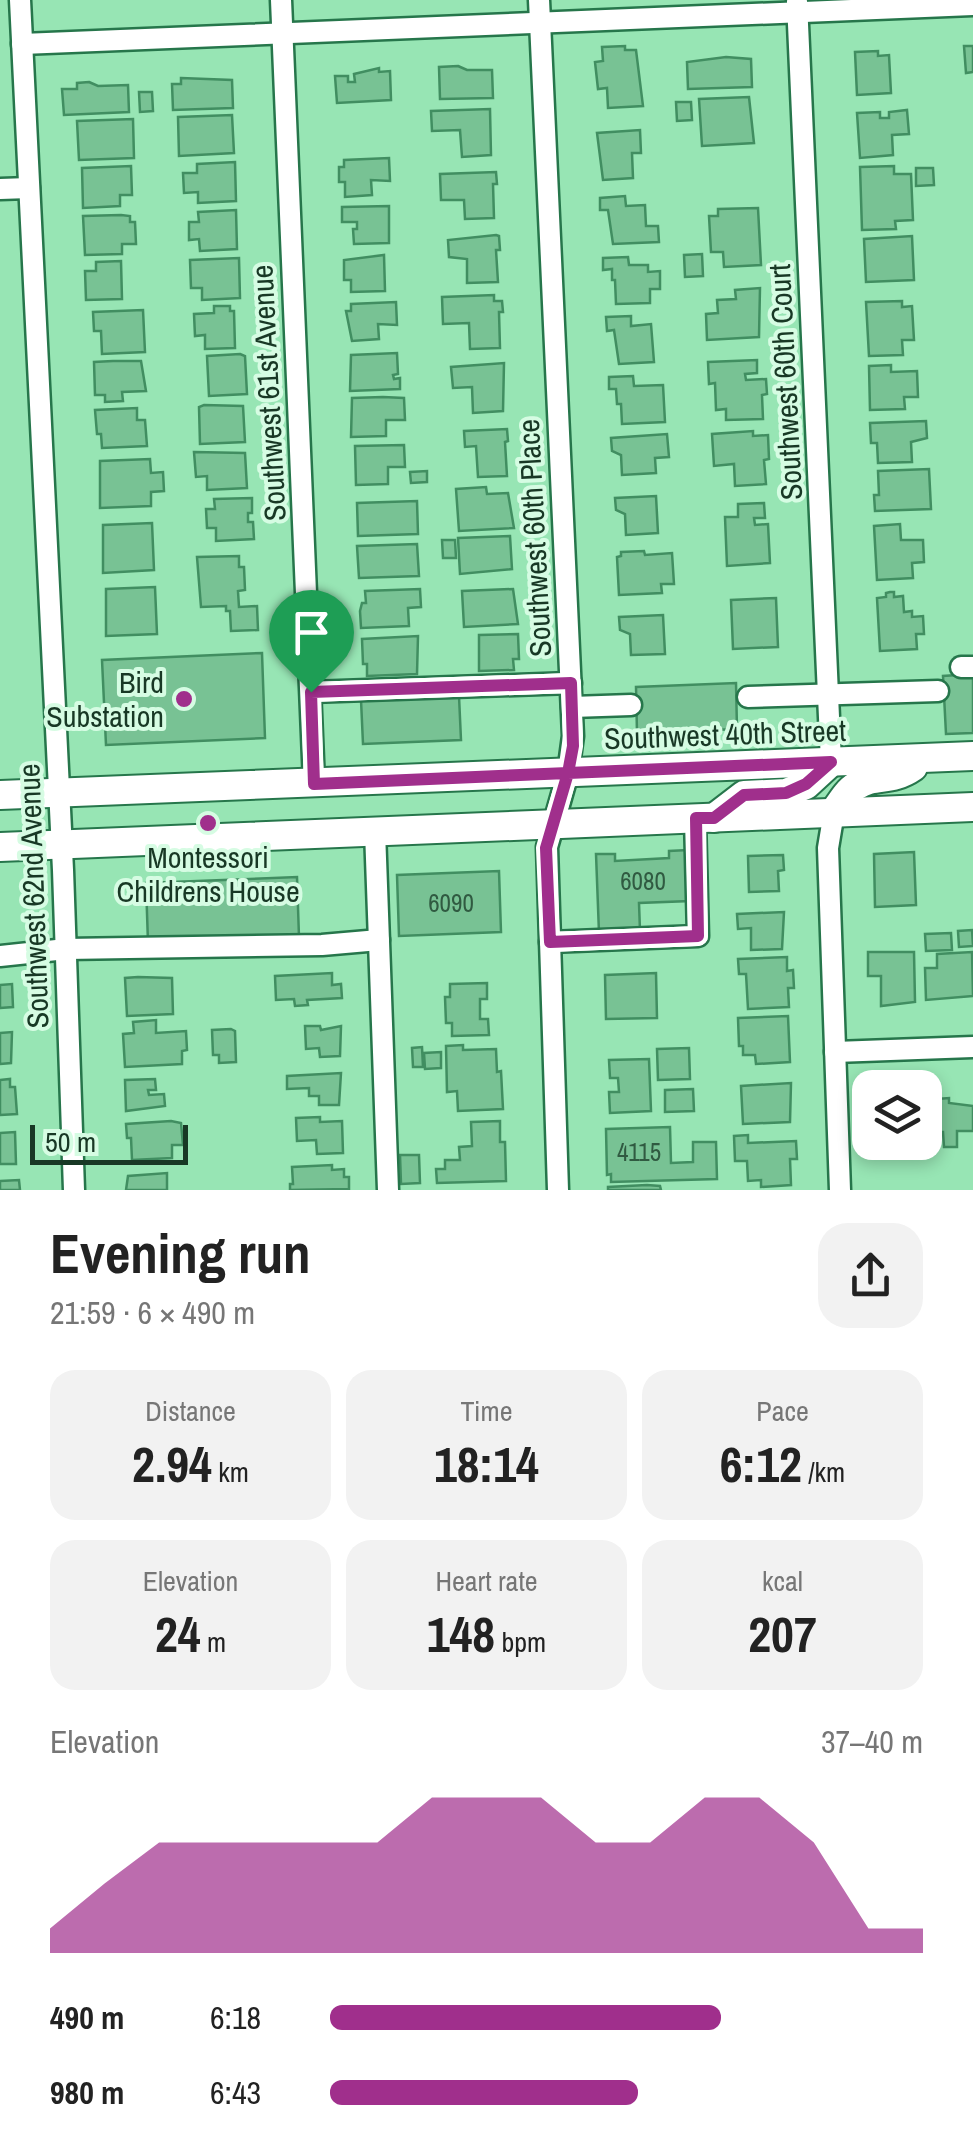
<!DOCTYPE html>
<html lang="en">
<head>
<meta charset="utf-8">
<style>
	body { margin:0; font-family:"Archivo Narrow",sans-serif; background:#f2f2f2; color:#222; height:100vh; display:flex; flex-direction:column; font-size:38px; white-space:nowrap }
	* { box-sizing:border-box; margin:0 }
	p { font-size:32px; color:#767676 }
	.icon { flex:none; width:55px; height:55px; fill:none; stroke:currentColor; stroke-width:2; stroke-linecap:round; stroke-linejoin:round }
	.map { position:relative; height:1190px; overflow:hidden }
	.details { display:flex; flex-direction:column; background:#fff; flex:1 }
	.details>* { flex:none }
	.buttons { position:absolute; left:852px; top:1070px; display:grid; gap:20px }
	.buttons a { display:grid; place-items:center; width:90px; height:90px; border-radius:20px; background:#fff; box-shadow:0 5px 15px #0003; font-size:50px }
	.scale { position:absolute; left:30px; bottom:25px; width:158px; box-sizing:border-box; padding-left:10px; border:5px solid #183825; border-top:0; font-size:28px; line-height:35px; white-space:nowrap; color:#183825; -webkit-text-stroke:8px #d6fce3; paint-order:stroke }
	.pin { position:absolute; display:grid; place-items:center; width:85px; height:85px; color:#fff; margin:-102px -42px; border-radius:50% 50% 50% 0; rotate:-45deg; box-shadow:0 0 10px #0007 }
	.pin .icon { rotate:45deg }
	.round { display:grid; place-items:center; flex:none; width:105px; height:105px; border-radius:30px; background:#f2f2f2 }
	.head { display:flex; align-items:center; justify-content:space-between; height:170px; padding:0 50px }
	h1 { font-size:55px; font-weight:700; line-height:75px }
	.stats { display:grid; grid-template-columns:repeat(3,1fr); gap:15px; height:170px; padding:10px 50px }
	.stats div { display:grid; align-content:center; border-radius:25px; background:#f2f2f2; text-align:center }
	.stats b { font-size:50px; font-weight:700 }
	.stats small { font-size:28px; font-weight:400 }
	.stats p { font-size:28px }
	.chart { height:280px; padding:20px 50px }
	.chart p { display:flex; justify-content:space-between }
	.chart svg { width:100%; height:180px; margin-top:10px; fill:#a02f8c; opacity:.7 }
	ul { padding:0 50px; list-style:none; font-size:32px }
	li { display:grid; grid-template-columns:160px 120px 1fr; align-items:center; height:75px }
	li i { height:25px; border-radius:12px; background:#a02f8c }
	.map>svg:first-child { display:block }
	.building { fill:#78c294; stroke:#418e61; stroke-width:2.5 }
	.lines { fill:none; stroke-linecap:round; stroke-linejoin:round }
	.minor-casing { stroke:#26764b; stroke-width:25 }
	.major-casing { stroke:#26764b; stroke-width:32 }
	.minor { stroke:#fff; stroke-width:20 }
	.major { stroke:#fff; stroke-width:28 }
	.route-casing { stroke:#fff; stroke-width:20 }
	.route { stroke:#a02f8c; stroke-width:12 }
	.poi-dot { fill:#a02f8c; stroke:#d6fce3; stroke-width:4 }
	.labels { text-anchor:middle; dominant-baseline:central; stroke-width:8; stroke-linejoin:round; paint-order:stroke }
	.number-label { font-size:25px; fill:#305a41 }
	.street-label { font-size:30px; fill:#183825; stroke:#d6fce3 }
	.poi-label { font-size:30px; fill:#183825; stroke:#d6fce3; text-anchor:end }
</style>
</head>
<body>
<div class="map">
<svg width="973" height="1190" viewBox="0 0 973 1190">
	<rect width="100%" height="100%" fill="#97e5b4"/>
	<g class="building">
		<path d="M625 46V50H636L643 106 608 108 607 88 598 89 595 62 603 61 602 47Z"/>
		<path d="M964 46H973V72L966 73Z"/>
		<path d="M878 51V56L889 55 891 93 857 95 855 52Z"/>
		<path d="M726 57 751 59 752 87 688 89 687 62Z"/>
		<path d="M458 66 467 70H492L493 98 440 99 439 67Z"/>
		<path d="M379 68V72L390 71 391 100 337 103 335 76H348V82H355L354 74Z"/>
		<path d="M181 78 232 80 233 108 173 110 172 84H181Z"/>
		<path d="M89 82 98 86 128 85 129 112 64 115 62 89H77V83Z"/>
		<path d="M139 92H152L153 111 140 112Z"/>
		<path d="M749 97 754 143 702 146 699 99Z"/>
		<path d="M676 102H691L692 120 677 121Z"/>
		<path d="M490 109 491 155 462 157 460 130 432 131 431 111Z"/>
		<path d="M907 110 909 134 892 135 893 155 860 158 857 113 880 112V118H889V112Z"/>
		<path d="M232 115 234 153 179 156 178 117Z"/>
		<path d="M133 119 134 158 79 160 77 121Z"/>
		<path d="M640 130 641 153H632L633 178 603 180 597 133Z"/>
		<path d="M389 158 390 181 371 180 372 195 345 197V182H339V167H344V160Z"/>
		<path d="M235 162 236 201 198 203V192L184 193 183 173H197V164Z"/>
		<path d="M131 166 132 195H120V206L83 208 82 168Z"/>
		<path d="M894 166V174H911L913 220 895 221 896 229 862 230 860 167Z"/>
		<path d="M916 168H933L934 185 916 186Z"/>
		<path d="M496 172 497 184H493L494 218 465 219 464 200H441L440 174Z"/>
		<path d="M625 196 626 206 645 205 646 226H658L659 242 613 244 608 210H600V198Z"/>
		<path d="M389 206V243L354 244 353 229H357V222H342V207Z"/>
		<path d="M758 208 761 265 724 267 723 252H711L709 216H718V209Z"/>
		<path d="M236 210 237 249 200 251 199 239 189 240V222H199L198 212Z"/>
		<path d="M121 215 130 216V222H135L136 244H122V254L85 255 83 216Z"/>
		<path d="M496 235 499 236 500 250H496L498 282 467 283V259L449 257 448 240Z"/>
		<path d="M912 236 914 280 866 282 864 239Z"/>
		<path d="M702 254 703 276 685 277 684 255Z"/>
		<path d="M384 255 385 291 351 292V280H344V260Z"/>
		<path d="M628 257 629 265H648V272L660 271V289H650V303L616 304 615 280H612V269L603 270V258Z"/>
		<path d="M239 258 240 298 202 300V288H191L190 260Z"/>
		<path d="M121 261 122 299 86 300 85 271H96V262Z"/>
		<path d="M760 288 759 337 707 340 706 314 718 313 717 300 736 299 735 290Z"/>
		<path d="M494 295V301H502L503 312H499L500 348 470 349 469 323 443 324 442 297Z"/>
		<path d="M902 301V307L912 306 914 340H902L903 355 869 356 866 302Z"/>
		<path d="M396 302 397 325 378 324 379 339 352 341 346 311H351V304Z"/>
		<path d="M214 306H230V311H234L235 348 205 349V335L195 336 194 314 214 313Z"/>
		<path d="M143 310 145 352 102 354 101 331H94L93 312Z"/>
		<path d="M631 316V326L651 324 654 362 619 364 614 330 607 331 606 317Z"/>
		<path d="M397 353 398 374 393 375 394 379 400 378V389L350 391 351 355Z"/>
		<path d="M240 354 245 356 247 394 209 396 207 356Z"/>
		<path d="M757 360V373L745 374 746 380 766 379 767 394 762 395 763 419 726 420V409L716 410 715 383 709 384 708 362Z"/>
		<path d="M113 361H141L146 391 122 392 123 401 105 402V395H95L94 362Z"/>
		<path d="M504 363 503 411 473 413 472 387 453 388 451 367Z"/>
		<path d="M891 365V372L917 371 918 397H904L905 409 870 410 869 366Z"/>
		<path d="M633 376 634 386 663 385 665 422 622 424 621 404H617L616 389H609V377Z"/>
		<path d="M383 397 404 398 405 420H386V436L351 437 352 398Z"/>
		<path d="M204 405 243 406 245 442 200 444 199 407Z"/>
		<path d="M137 408V420H145L147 446 102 448 101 434H97L95 410Z"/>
		<path d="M926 421 927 438 911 442 912 462 878 463 877 443H871L870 423Z"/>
		<path d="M507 429 508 441 505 442 507 476 478 477 476 446 465 447 464 431Z"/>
		<path d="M753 431V436L768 435 769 459 764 460 766 484 735 486 734 464 714 466 712 434Z"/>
		<path d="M667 434 669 457 655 458 656 473 622 475 621 455 612 451 611 438Z"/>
		<path d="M404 445 405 467H388V484L356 485 355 446Z"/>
		<path d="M194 452 245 453 247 488 207 490V476L196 477Z"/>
		<path d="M150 459 151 473 163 472 164 491 151 492V506L100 508V461Z"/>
		<path d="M929 469 931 509 875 511 874 495H879L878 471Z"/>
		<path d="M427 471V482L411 483 410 472Z"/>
		<path d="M486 487 487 494 508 493 514 528 459 531 456 489Z"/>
		<path d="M656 496 658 533 626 535 625 514 616 510 615 498Z"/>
		<path d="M252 498V513H248V522H253L254 539 216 541V528H207L206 509H215L214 499Z"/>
		<path d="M417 501 418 534 358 536 357 503Z"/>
		<path d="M764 503 765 518H754L755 525 768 524 770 563 727 566 725 517H738V504Z"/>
		<path d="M152 523 154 570 103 573V525Z"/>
		<path d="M900 524 901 540H923L924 562 912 563 913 578 877 580 874 526Z"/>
		<path d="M510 536 512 569 460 574 458 538Z"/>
		<path d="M442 540H455L456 558H443Z"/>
		<path d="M417 544 419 576 359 578 357 546Z"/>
		<path d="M644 551 645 555 672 553 674 584H661L662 593 619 595 617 557 621 556V552Z"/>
		<path d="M239 556V567H244L245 590 238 591 239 607 257 606 258 630 231 631 230 611H226V606L201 607 197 557Z"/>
		<path d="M155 587 157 634 106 636V589Z"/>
		<path d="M420 589 421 607 408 608 409 626 361 628 360 611 362 603H366L365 591Z"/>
		<path d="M513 589 518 624 464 627 462 591Z"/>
		<path d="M890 592H894V597L903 596 904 612 912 611V617L923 616 924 634H916L917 649 880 651 877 598 886 597V593Z"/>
		<path d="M776 598 778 647 733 649 731 600Z"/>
		<path d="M663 615 665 654 631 655 630 634 620 630 619 617Z"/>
		<path d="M518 634 519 659H513L514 670 479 671V635Z"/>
		<path d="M418 636 417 674 367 676V664H363L362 639Z"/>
		<path d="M262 653 265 738 106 745 102 660Z"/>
		<path d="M973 674V733L946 734 943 676Z"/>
		<path d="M736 683 737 729 637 733 636 687Z"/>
		<path d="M459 696 461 740 363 744 361 700Z"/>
		<path d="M688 850 690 901 639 903 640 931 599 933 596 854H615V861L669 858V851Z"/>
		<path d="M914 852 916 905 875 907 874 854Z"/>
		<path d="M783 855 784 870 778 871 779 891 749 892 748 856Z"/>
		<path d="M499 871 501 932 399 936 397 875Z"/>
		<path d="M297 877 299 937 148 943 146 883Z"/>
		<path d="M784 912 782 949 751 950V928L738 929 737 914Z"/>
		<path d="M972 930 973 946 959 947 958 931Z"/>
		<path d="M951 933 952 950 926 951 925 934Z"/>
		<path d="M868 952H914L915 1002 881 1006V976H868Z"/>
		<path d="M972 952 973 996 926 1000 925 968H937V954Z"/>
		<path d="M787 957V971L793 970 794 988H788L789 1007 748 1009 746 974H739L738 959Z"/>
		<path d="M332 973V985L341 984 342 998 307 1000 308 1005 295 1006 294 999 276 1000 275 976Z"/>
		<path d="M656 973 657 1018 606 1019 605 975Z"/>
		<path d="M138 977 172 978 173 1014 127 1016 125 978Z"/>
		<path d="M487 983V999H480V1019H488L489 1035 452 1036V1023H446L445 997H450V984Z"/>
		<path d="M12 984 13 1007 0 1008V985Z"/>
		<path d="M788 1016 790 1062 756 1064 755 1055H743V1046H739L738 1018Z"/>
		<path d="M156 1020V1033L186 1031 187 1050 182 1051V1064L125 1067 123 1034 134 1033 133 1022Z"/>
		<path d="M305 1026H320L321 1030 341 1026 340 1056 320 1057 319 1048 306 1049Z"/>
		<path d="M231 1029 235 1031 236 1062 219 1063V1055H213L212 1030Z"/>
		<path d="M12 1032 11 1063 0 1064V1033Z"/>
		<path d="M463 1045V1050L496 1049 497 1072 501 1071 503 1109 458 1111 457 1091 447 1092 446 1046Z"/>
		<path d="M422 1047 423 1067H413L412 1048Z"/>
		<path d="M689 1048 690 1079 658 1080 657 1049Z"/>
		<path d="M441 1052V1068L425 1069 424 1053Z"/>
		<path d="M649 1059 651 1111 610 1113 609 1092H619L618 1078H610L609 1060Z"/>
		<path d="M341 1073 339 1105H319V1096H309V1088L287 1089V1076Z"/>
		<path d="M10 1079V1087H15L17 1114 0 1115V1080Z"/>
		<path d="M155 1079 156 1090H148L149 1095 164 1094 165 1106 126 1111 125 1080Z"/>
		<path d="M791 1083 790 1122 743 1124 741 1086Z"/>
		<path d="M693 1089 694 1111 665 1112V1090Z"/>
		<path d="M949 1098V1103L973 1106V1131H957V1147H944L943 1132H937V1099Z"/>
		<path d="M320 1117V1122L342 1121 343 1153 317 1154 316 1140 297 1141 296 1118Z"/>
		<path d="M171 1121 181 1123 183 1145H172V1158L132 1160 131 1138H127L126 1124Z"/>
		<path d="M500 1121V1142H505L506 1181 437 1183 436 1169H445V1160H460L459 1147 472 1146 471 1122Z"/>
		<path d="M670 1127 671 1163 693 1162V1142H716L717 1179 611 1182V1174L607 1175 606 1129Z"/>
		<path d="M15 1132 16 1164H0V1133Z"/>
		<path d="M748 1135V1143L796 1141 797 1159H790L791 1185 761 1187V1180L748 1181 747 1161H735L734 1136Z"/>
		<path d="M400 1155H419L420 1183 401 1184Z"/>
		<path d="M332 1165V1170L344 1169V1177H349V1189L290 1190V1184H293L292 1167Z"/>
		<path d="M167 1173V1190H126L128 1176Z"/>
		<path d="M19 1180 20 1190H0V1181Z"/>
		<path d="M647 1185 660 1186 661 1190H608V1187Z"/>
	</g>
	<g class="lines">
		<defs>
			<g id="minor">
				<path d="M20 0 63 870 74 1190"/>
				<path d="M281 0 314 783"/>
				<path d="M539 0 573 736 568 773 547 847 558 1190"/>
				<path d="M797 2 831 762"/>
				<path d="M22 44 973 5"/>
				<path d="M0 189 29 188"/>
				<path d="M961 667H973"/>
				<path d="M311 692 571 683"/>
				<path d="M748 697 938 691"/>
				<path d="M572 707 631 705"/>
				<path d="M834 812 828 848 840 1190"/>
				<path d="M375 831 388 1190"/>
				<path d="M550 942 698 936 695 819"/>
				<path d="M0 956 66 949 322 945 379 940"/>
				<path d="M835 1052 973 1047"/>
			</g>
			<g id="major">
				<path d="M0 795 973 756"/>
				<path d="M834 812C840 804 847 791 856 786 875 773 890 783 913 767"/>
				<path d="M714 818 744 795 786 793 806 785 831 762"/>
				<path d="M0 847 973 807"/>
			</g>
		</defs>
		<use href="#minor" class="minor-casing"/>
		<use href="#major" class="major-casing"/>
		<use href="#minor" class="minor"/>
		<use href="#major" class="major"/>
	</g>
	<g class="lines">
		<defs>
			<path id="route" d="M311 692 314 784 568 773 546 848 550 942 698 936 696 818H714L744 795 786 793 806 784 831 762 568 773 573 746 571 683 311 692"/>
		</defs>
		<use href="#route" class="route-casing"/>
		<use href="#route" class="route"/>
	</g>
	<g class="poi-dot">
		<circle cx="184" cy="699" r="10"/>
		<circle cx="208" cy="823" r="10"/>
	</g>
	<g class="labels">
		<g class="number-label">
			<text x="643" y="881">6080</text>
			<text x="451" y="903">6090</text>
			<text x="639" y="1152">4115</text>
		</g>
		<g class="street-label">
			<text transform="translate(785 382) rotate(-93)">Southwest 60th Court</text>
			<text transform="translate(268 393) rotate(-93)">Southwest 61st Avenue</text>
			<text transform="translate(534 538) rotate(-93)">Southwest 60th Place</text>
			<text transform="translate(725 734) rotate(-2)">Southwest 40th Street</text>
			<text transform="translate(33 896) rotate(-92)">Southwest 62nd Avenue</text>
		</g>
		<g class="poi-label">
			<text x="164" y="682">Bird<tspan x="164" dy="34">Substation</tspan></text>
			<text x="208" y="857" text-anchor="middle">Montessori<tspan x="208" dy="34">Childrens House</tspan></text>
		</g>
	</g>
</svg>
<div class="buttons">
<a><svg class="icon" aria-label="layers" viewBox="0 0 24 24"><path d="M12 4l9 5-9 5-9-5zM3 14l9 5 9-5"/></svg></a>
</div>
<div class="scale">50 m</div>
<div class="pin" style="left:311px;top:692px;background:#1e9e55"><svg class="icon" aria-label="arrive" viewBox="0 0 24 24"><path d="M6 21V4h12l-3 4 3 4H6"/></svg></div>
</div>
<section class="details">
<div class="head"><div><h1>Evening run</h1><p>21:59 · 6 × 490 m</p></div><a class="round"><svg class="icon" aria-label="share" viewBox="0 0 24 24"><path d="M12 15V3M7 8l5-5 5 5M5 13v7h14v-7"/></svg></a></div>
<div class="stats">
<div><p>Distance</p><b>2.94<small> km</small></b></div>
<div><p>Time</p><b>18:14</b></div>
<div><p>Pace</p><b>6:12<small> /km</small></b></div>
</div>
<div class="stats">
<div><p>Elevation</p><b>24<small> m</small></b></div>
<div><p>Heart rate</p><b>148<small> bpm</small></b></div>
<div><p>kcal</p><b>207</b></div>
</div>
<div class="chart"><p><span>Elevation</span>37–40 m</p>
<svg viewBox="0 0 160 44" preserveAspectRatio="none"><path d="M0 44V38L10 27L20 17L30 17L40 17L50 17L60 17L70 6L80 6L90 6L100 17L110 17L120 6L130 6L140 17L150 38L160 38V44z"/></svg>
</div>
<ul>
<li><b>490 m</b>6:18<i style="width:66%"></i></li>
<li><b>980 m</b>6:43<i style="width:52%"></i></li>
</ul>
</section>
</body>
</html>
